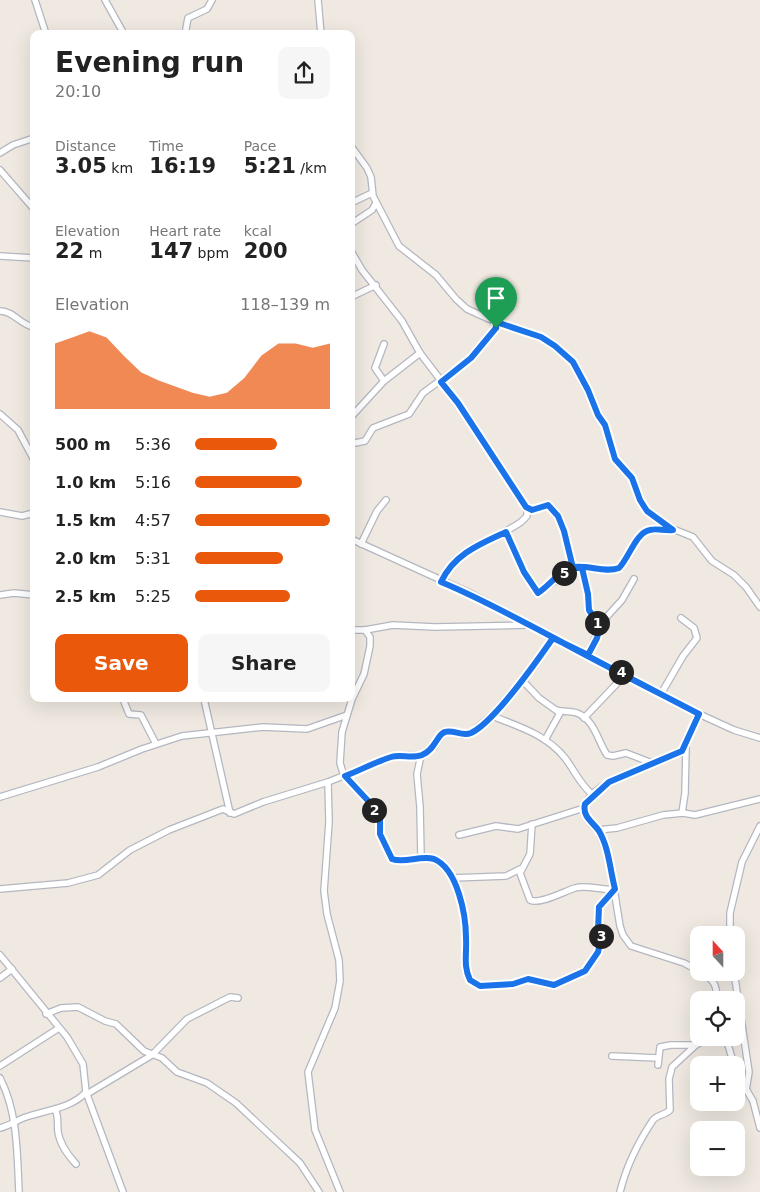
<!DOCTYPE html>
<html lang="en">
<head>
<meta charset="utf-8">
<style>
	body { margin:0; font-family:"DejaVu Sans",sans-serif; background:#f6f6f6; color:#222; height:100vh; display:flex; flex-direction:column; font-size:19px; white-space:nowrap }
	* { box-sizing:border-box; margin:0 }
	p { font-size:16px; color:#767676 }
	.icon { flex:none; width:28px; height:28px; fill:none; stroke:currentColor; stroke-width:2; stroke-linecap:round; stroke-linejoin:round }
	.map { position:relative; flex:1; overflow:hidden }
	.details { position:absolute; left:30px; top:30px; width:325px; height:672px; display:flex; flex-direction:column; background:#fff; border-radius:10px; box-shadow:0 5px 20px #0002 }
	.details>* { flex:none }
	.needle { width:32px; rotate:339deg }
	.fabs { position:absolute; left:690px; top:926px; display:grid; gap:10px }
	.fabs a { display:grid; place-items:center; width:55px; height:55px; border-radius:10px; background:#fff; box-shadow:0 5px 20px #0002; font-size:25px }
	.pin { position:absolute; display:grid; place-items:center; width:42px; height:42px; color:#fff; margin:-51px -21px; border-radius:50% 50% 50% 0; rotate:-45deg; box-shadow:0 0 5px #0007 }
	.pin .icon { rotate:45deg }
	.km { position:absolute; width:25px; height:25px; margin:-12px; border-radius:50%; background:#222; color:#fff; font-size:14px; line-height:25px; text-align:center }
	.round { display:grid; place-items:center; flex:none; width:52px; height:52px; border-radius:10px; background:#f6f6f6 }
	.head { display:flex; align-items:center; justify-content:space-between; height:85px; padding:0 25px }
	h1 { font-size:28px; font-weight:700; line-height:38px }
	.stats { display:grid; grid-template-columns:repeat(3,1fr); gap:8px; height:85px; padding:5px 25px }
	.stats div { display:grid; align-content:center }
	.stats b { font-size:21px; font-weight:700 }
	.stats small { font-size:14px; font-weight:400 }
	.stats p { font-size:14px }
	.chart { height:140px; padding:10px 25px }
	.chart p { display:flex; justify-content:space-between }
	.chart svg { width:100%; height:90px; margin-top:5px; fill:#ea580c; opacity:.7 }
	.action { display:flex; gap:10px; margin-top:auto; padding:10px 25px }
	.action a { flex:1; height:58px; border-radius:10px; background:#ea580c; color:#fff; font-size:20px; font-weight:700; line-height:58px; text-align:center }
	.action a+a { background:#f6f6f6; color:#222 }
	ul { padding:0 25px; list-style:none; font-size:16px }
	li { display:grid; grid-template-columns:80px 60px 1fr; align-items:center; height:38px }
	li i { height:12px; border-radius:6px; background:#ea580c }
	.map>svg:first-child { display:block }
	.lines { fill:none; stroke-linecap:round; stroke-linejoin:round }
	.street-casing { stroke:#b4b7c1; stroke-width:8 }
	.street { stroke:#fff; stroke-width:5.5 }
	.route-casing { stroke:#fff; stroke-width:10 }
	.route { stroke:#1a73e8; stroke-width:6 }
</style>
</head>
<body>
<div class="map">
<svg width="760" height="1192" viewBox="0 0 760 1192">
	<rect width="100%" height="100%" fill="#efe9e1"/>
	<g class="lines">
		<defs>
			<g id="street">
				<path d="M35 0 46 34"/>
				<path d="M105 0 124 34"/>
				<path d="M318 0 321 34"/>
				<path d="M185 34 188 18 207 9 212 0"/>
				<path d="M351 146 367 168 371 177 373 196 399 246 436 275 456 299 467 309 489 319 537 335 555 346 571 360 579 372 598 415 605 425 615 458 632 478 640 500 647 511 673 529 693 537 712 561 734 575 746 587 760 607"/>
				<path d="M0 153 13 145 34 138"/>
				<path d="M0 170 34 209"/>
				<path d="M351 203 372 193"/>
				<path d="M351 224 372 210 376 203"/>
				<path d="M351 251 362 270 402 321 420 353 458 403 527 509V516L521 522C492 542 457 548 441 582"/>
				<path d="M0 256 34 258"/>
				<path d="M351 297 376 285"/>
				<path d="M0 311C14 311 20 325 34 327"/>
				<path d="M384 344 375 368 384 381"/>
				<path d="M0 414 18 430 34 460"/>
				<path d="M351 417 384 381 420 353"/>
				<path d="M351 441 355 443 365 441 373 428 409 414 423 393 467 361 495 330 496 322"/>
				<path d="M526 507 533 510 548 505C564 513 569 551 573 568"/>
				<path d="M0 512 22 516 34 513"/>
				<path d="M506 532 524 572 538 593 573 568 612 570 619 568C630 558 635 532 650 530 657 528 665 531 673 529"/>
				<path d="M351 539 472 594 699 714 734 730 760 738"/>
				<path d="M361 544 377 511 386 500"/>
				<path d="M582 568 588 594 589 610 600 627"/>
				<path d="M0 595 14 593 34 595"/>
				<path d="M351 630H365L393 625 435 627 528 625"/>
				<path d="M365 630 370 637V646L364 674 352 699 342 732 340 763 343 773 369 801 380 820V834L392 859C405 865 423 853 437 861 460 875 466 914 466 938 467 953 463 966 471 980L480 986 513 984 528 979 554 985 585 971 598 952 600 943 598 930 599 907 613 889"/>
				<path d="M588 655 602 622 622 600 634 579"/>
				<path d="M522 680 539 698 560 713 545 740"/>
				<path d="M661 694 683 656 697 638 694 628 681 618"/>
				<path d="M123 699 129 714 141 715 156 744"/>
				<path d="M204 699 230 813"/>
				<path d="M557 710C563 712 571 711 577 713 595 720 598 742 607 755L613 756 626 753 652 763"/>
				<path d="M492 716C518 726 547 735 565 758 575 771 580 785 593 795"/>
				<path d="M584 718 625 675"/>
				<path d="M421 755 417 774 420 807 421 857"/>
				<path d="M328 782 329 822 324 891 327 914 339 960 340 981 335 1008 308 1072 315 1130 340 1192"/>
				<path d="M0 797 98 767 142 749 182 736 263 727 307 729 347 715"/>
				<path d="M682 813 685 793 686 748"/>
				<path d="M532 824 530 854 520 873 530 900C539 905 565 891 575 888 586 884 602 891 615 889"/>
				<path d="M598 830 617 828 663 815 683 813 695 815 760 799"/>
				<path d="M459 835 496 826 518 829 584 808"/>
				<path d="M452 878 506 876 520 869"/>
				<path d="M0 889 68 883 98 875 130 850 169 830 223 809 234 814 263 802 328 782 393 756 421 755 434 747 443 732 448 731 464 735 471 733 493 714 529 672 553 638"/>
				<path d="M730 935V913L742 862 760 826"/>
				<path d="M0 955 67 1037 83 1064 86 1092 123 1192"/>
				<path d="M699 971 684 963 631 946 623 935 620 926 609 858 599 832 588 820 584 808C592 778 658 765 682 751L699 714"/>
				<path d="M701 972C714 980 717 985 717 1000"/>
				<path d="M734 972 749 1072 746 1090"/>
				<path d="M0 978 12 969"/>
				<path d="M46 1014 61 1008 78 1007 105 1021 116 1024 144 1051 162 1058 177 1072 207 1083 236 1103 300 1163 319 1192"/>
				<path d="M726 1038 734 1065"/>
				<path d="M612 1056 658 1058"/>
				<path d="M658 1065 660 1047 671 1045H695L707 1040 717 1041 725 1038"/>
				<path d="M0 1066 59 1028"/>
				<path d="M736 1072 753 1101 760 1128"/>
				<path d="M0 1078C18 1113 17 1153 19 1192"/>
				<path d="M87 1094 152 1055 187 1019 230 997 238 998"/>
				<path d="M55 1109C59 1117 57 1123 58 1132 60 1145 68 1155 76 1164"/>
				<path d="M0 1128C9 1126 17 1120 26 1117 47 1110 72 1108 86 1092"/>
				<path d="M620 1192C626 1167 639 1141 653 1120 657 1115 665 1115 670 1110L669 1079 672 1067 697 1044"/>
			</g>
		</defs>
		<use href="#street" class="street-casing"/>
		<use href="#street" class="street"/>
	</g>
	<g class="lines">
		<defs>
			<path id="route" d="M496 328 471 358 441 382 458 403 526 507 532 510 548 505 558 516 564 531 573 568H582L588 594 589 610 600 627 597 638 588 655 553 638C537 661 494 722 471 733 462 737 453 729 445 732 437 734 436 749 422 755 412 759 401 754 391 757 375 762 361 770 345 776L372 805 380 820V834L392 859C404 864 420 855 434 859 458 869 466 916 466 938 467 953 463 966 470 980L480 986 513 984 528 979 554 985 585 971 598 952 600 943 598 930 599 907 615 889C610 870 609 848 599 831 593 822 582 817 585 804L609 782 682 751 699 714C651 689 602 664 554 638 516 618 480 598 441 582 454 554 480 544 506 532L524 572 538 593C549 586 561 569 574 567 589 565 605 573 619 568 629 558 636 532 650 530 657 528 664 531 673 530L647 511 640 500 632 478 615 459 605 425 598 415 588 390 573 362 555 346 541 337 496 322V328"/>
		</defs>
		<use href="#route" class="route-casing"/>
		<use href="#route" class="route"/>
	</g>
</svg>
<div class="fabs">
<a><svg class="needle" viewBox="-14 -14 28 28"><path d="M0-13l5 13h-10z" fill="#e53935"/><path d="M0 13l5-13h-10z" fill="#767676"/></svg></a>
<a><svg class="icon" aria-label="locate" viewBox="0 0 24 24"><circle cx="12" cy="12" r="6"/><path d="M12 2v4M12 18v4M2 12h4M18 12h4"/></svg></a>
<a>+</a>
<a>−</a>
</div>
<div class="pin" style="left:496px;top:328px;background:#1e9e55"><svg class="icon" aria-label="arrive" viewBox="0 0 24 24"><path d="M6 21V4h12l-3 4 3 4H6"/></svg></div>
<b class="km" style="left:597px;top:623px">1</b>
<b class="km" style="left:374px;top:810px">2</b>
<b class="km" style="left:601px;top:936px">3</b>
<b class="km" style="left:621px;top:672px">4</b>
<b class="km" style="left:564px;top:573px">5</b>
<section class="details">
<div class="head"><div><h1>Evening run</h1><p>20:10</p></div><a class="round"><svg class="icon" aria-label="share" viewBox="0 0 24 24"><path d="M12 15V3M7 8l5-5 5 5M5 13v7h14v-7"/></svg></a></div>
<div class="stats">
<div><p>Distance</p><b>3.05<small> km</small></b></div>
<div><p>Time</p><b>16:19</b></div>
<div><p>Pace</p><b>5:21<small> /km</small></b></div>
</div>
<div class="stats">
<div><p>Elevation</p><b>22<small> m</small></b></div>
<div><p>Heart rate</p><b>147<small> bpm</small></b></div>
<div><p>kcal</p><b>200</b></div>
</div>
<div class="chart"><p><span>Elevation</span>118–139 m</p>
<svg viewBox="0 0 160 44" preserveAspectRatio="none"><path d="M0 44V12L10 9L20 6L30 9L40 18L50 26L60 30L70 33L80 36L90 38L100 36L110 29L120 18L130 12L140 12L150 14L160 12V44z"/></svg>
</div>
<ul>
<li><b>500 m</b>5:36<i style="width:61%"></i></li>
<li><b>1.0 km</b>5:16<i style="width:79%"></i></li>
<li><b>1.5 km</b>4:57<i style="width:100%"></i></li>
<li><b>2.0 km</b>5:31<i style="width:65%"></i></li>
<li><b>2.5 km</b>5:25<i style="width:70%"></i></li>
</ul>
<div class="action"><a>Save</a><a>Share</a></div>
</section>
</div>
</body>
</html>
